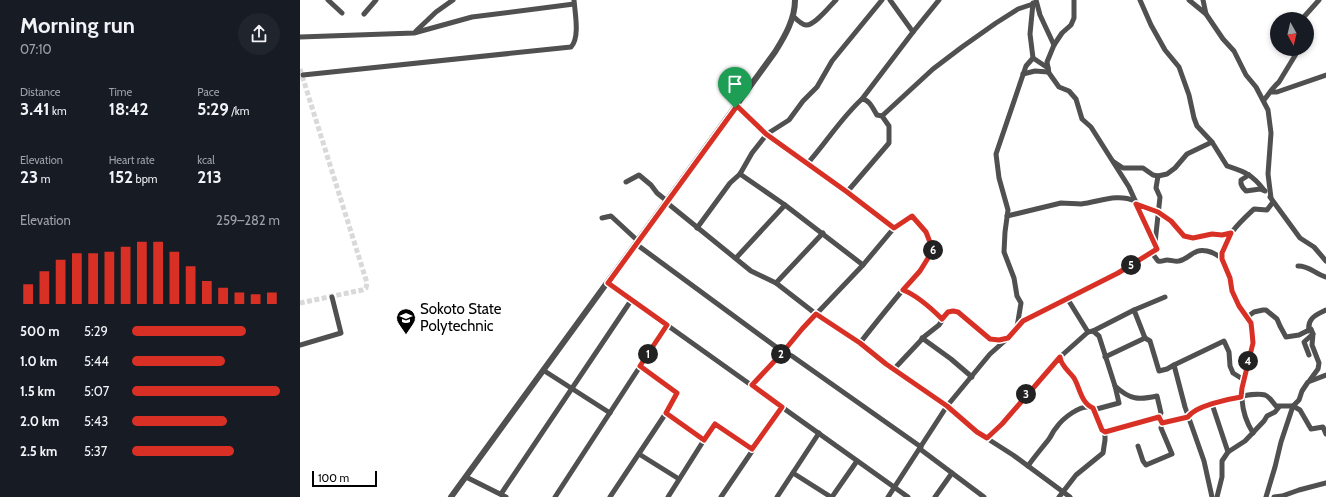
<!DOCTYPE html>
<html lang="en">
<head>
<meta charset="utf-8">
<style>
	body { margin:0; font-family:Cabin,sans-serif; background:#20242c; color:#f1f3f6; height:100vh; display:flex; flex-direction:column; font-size:15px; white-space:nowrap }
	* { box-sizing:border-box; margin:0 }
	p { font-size:13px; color:#9ea1a6 }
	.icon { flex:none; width:22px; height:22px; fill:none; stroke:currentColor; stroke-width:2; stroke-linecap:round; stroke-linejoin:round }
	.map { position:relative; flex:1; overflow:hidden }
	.details { display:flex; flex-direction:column; background:#171b24; width:300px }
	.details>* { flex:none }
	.needle { width:26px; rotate:172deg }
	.buttons { position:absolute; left:970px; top:12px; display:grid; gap:8px }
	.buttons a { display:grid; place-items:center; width:44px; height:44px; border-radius:50%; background:#171b24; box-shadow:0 2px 6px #0003; font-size:20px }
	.scale { position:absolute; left:12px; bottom:10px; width:65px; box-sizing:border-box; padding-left:4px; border:2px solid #000; border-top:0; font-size:11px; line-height:14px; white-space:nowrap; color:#000; -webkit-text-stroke:3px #fff; paint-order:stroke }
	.pin { position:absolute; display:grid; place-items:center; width:34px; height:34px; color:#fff; margin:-41px -17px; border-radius:50% 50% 50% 0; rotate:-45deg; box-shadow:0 0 4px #0007 }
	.pin .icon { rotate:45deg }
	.km { position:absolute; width:20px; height:20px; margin:-10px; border-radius:50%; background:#222; color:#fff; font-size:11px; line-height:20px; text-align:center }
	.round { display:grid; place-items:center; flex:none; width:42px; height:42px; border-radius:21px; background:#20242c }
	.head { display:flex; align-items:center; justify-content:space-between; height:68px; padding:0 20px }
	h1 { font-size:22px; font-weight:700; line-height:30px }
	.figures { display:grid; grid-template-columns:repeat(3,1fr); gap:6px; height:68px; padding:4px 20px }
	.figures div { display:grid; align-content:center }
	.figures b { font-size:17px; font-weight:700 }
	.figures small { font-size:11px; font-weight:400 }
	.figures p { font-size:11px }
	.chart { height:112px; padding:8px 20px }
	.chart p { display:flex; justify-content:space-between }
	.chart svg { width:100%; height:72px; margin-top:4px; stroke:#d93025; stroke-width:6 }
	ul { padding:0 20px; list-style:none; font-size:13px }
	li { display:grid; grid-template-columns:64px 48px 1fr; align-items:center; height:30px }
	li i { height:10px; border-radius:5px; background:#d93025 }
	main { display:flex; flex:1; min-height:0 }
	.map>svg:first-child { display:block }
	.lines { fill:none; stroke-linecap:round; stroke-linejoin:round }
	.minor-tunnel { stroke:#d9d9d9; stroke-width:5; stroke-dasharray:5 2.5; stroke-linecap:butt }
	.minor { stroke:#505050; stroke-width:5 }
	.tertiary { stroke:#505050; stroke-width:6 }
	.route-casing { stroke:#fff; stroke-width:8 }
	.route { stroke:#d93025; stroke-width:5 }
	.labels { text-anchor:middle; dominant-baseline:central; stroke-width:3; stroke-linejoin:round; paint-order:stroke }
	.poi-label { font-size:15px; fill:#000; stroke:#fff; text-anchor:start }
</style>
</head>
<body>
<main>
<section class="details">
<div class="head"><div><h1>Morning run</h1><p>07:10</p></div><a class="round"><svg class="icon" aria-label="share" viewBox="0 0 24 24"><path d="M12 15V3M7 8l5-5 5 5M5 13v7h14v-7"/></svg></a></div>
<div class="figures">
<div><p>Distance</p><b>3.41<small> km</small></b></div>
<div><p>Time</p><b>18:42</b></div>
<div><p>Pace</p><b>5:29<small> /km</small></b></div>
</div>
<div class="figures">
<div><p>Elevation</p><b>23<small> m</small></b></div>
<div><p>Heart rate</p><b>152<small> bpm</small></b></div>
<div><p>kcal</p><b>213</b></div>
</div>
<div class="chart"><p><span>Elevation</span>259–282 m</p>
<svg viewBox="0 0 160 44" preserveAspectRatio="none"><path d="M5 44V32M15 44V24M25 44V17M35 44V13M45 44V13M55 44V12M65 44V9M75 44V6M85 44V6M95 44V12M105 44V21M115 44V30M125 44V34M135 44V37M145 44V38M155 44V37"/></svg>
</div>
<ul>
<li><b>500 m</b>5:29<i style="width:77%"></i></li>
<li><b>1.0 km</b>5:44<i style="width:63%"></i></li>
<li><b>1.5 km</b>5:07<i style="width:100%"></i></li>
<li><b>2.0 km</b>5:43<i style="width:64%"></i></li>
<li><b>2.5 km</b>5:37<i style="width:69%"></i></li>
</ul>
</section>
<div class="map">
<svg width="1026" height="497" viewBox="0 0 1026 497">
	<rect width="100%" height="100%" fill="#fff"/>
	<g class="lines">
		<path class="minor-tunnel" d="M0 69 67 283 66 288 62 290 0 303"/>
		<g class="minor">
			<path d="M28 0 42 13"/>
			<path d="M590 0 613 32"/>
			<path d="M736 0 740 15 754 45"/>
			<path d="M774 0V18L771 25 762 33 754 45 747 62 749 73 759 87 769 91 776 99 782 119 791 127 829 187 857 249 852 253 858 261C862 262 864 260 867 260 871 260 876 262 879 261 891 258 893 248 907 251 912 252 920 256 923 260 929 270 928 282 933 292 940 311 954 320 953 342 953 351 949 358 947 366 940 391 939 410 953 433"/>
			<path d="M840 0 851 25 865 50 879 67 889 95 894 118 897 126 912 142 927 166C945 172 952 174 964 190"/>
			<path d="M889 0 906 14 923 39 934 51 946 75 956 87 968 110 971 133 968 174 971 198"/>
			<path d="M903 0 906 14"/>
			<path d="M64 14 76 0"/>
			<path d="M493 16C496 19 502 25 506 25 514 26 530 6 536 0"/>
			<path d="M1002 19 1019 0"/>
			<path d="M116 31 136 12 153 0"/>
			<path d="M0 37 114 33 172 17 274 4"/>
			<path d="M733 58 748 68"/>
			<path d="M723 74 735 71 748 72"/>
			<path d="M3 75 271 47C280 38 275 13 274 0"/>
			<path d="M972 92H977L1026 75"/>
			<path d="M562 99 613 32 639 0"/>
			<path d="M964 100C969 94 973 87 979 82L999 49"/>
			<path d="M436 106 467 134 547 192 594 228 612 216 626 232 633 250C625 266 613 278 601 292 587 309 573 326 560 343"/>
			<path d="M582 116 633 69 662 47 696 23 718 9 736 3"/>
			<path d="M814 162 823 168H843L853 175 858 176 867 174 875 168 887 154 912 142"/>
			<path d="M507 164C526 143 541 118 562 99 570 100 573 109 577 115L582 116 589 126V143L547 192"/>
			<path d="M440 174 485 205 563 265"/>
			<path d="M949 175 941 180C940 185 943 188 946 191L960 189 965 191"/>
			<path d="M326 182 339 175 351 185 357 193 367 201"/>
			<path d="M970 197 1000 238 1014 247 1026 261"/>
			<path d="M366 202 451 271 476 283 516 314 560 343 586 364 647 406 677 432 713 455 770 497"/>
			<path d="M836 205 859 212 871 221 884 236 893 238 912 234 922 235 931 233"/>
			<path d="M707 216 761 203C768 203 775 204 781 204 799 202 817 193 835 201"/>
			<path d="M302 218 311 216 338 241"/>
			<path d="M397 228 430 183 440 174 452 153 467 134 489 120 503 101 517 87 532 61 582 0"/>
			<path d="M855 243 860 197 856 188 858 176"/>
			<path d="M336 244 483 352 492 356 621 447"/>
			<path d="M436 258 485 205"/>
			<path d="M922 259C923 237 940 222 954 209L967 210 973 202"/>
			<path d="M998 266C1010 266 1015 274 1026 277"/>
			<path d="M308 283 608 497"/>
			<path d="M476 283 523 233"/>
			<path d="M603 290C616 295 632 309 642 319"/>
			<path d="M834 310 865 297"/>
			<path d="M947 317 954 312 963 310H966L977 319 980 326 986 337 999 335 1011 329 1013 334 1012 345 1019 363 1018 369 1010 380"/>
			<path d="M717 327 721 303 717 296 714 278 704 252 705 232 708 210 699 178 696 154 726 66 733 58 730 34 733 3"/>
			<path d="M793 331 834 310 845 338"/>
			<path d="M1009 331C1007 318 1016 315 1026 310"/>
			<path d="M788 332 793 331 799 336 815 386 819 403 793 410"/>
			<path d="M622 338 651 359 672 377"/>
			<path d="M0 345 41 333 32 297"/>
			<path d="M1009 355 1004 342 1013 334"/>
			<path d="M760 357V361L772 376 781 396 789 406"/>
			<path d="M805 357 845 338 850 341 859 371 867 369 874 365"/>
			<path d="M594 369 625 336 639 325 648 312 653 311 658 312 690 339 699 340 707 338"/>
			<path d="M243 370 310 413"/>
			<path d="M452 385 483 352 502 329 563 265 594 228"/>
			<path d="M815 386C830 400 839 400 857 396L861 413 859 417"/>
			<path d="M912 404 928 452"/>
			<path d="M366 413 404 440 415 424 452 449"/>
			<path d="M687 438 702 424 760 357 788 332 767 298"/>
			<path d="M838 446 843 461 846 465 872 454 861 428 862 423"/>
			<path d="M620 449 684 497"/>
			<path d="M339 454 379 479"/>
			<path d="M728 466C735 456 742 448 749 439 752 435 753 431 756 428 762 419 781 403 793 408L802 430 805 432"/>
			<path d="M493 473 531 497"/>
			<path d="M166 477 206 497"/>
			<path d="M201 494 332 299"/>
			<path d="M255 497 367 325"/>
			<path d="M310 497 366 413 377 393 341 366"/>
			<path d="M368 497 404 440"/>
			<path d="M421 497 482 407"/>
			<path d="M477 497 519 433"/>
			<path d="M532 497 557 461"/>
			<path d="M588 497 647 406 690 354 708 338 723 321 818 273 852 253"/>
			<path d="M635 497 652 473"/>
			<path d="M759 497 776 475 803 453 805 440V432L859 417 862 423 888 417C895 405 952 391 965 395 970 397 973 403 976 406H993L1000 410 1011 429 1023 427 1026 434"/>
			<path d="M912 497 904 461 885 407 874 365 924 341 929 352 930 366 933 373 944 380"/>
			<path d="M917 497 922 477V461L928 452 945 441 964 421 967 416 975 412 979 407"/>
			<path d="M966 497 975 467 981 442 993 406 999 400 1002 391 1008 382 1026 375"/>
			<path d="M974 497 982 496 999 490 1026 483"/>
		</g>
		<path class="tertiary" d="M151 497 475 52C485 36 495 19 495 0"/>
	</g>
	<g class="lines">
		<defs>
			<path id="route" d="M437 106 466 134 547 192 594 228 612 216 626 232 633 250 620 271 603 290C616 295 632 309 642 319L648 312 653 311 658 312 690 339 699 340 708 338 723 321 818 273 857 249 836 204 858 212 871 221 884 236 893 238 912 234 922 235 931 233 922 253V259L930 278 932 291 939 306 951 323 952 332 953 343 942 388 941 397C928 399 895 406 888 417L862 423 859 417 805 432 802 430 793 408C781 403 780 388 774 378 769 371 761 366 760 357L702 424 687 438 677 432 647 406 586 364 560 343 516 314 502 329 483 352 452 385 482 407 452 449 415 424 404 440 366 413 377 393 340 366 367 325 308 283Z"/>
		</defs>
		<use href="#route" class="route-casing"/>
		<use href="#route" class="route"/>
	</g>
	<defs>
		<symbol id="university-pin" viewBox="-11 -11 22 30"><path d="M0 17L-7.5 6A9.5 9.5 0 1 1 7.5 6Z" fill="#000" stroke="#fff"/><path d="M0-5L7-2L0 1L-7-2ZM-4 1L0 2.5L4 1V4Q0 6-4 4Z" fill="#fff"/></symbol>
	</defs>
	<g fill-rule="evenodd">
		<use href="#university-pin" x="95" y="307" width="22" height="30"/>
	</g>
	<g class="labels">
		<g class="poi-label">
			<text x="120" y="309">Sokoto State<tspan x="120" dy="17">Polytechnic</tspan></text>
		</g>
	</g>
</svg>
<div class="buttons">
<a><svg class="needle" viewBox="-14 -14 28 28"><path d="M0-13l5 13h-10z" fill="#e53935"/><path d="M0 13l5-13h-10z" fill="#9ea1a6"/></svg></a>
</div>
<div class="scale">100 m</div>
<div class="pin" style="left:435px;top:108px;background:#1e9e55"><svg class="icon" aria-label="arrive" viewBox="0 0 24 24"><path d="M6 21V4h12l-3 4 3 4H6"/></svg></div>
<b class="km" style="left:348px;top:354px">1</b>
<b class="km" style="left:481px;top:354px">2</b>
<b class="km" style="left:726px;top:394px">3</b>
<b class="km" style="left:948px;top:361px">4</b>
<b class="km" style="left:831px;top:265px">5</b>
<b class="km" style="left:633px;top:250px">6</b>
</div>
</main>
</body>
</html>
